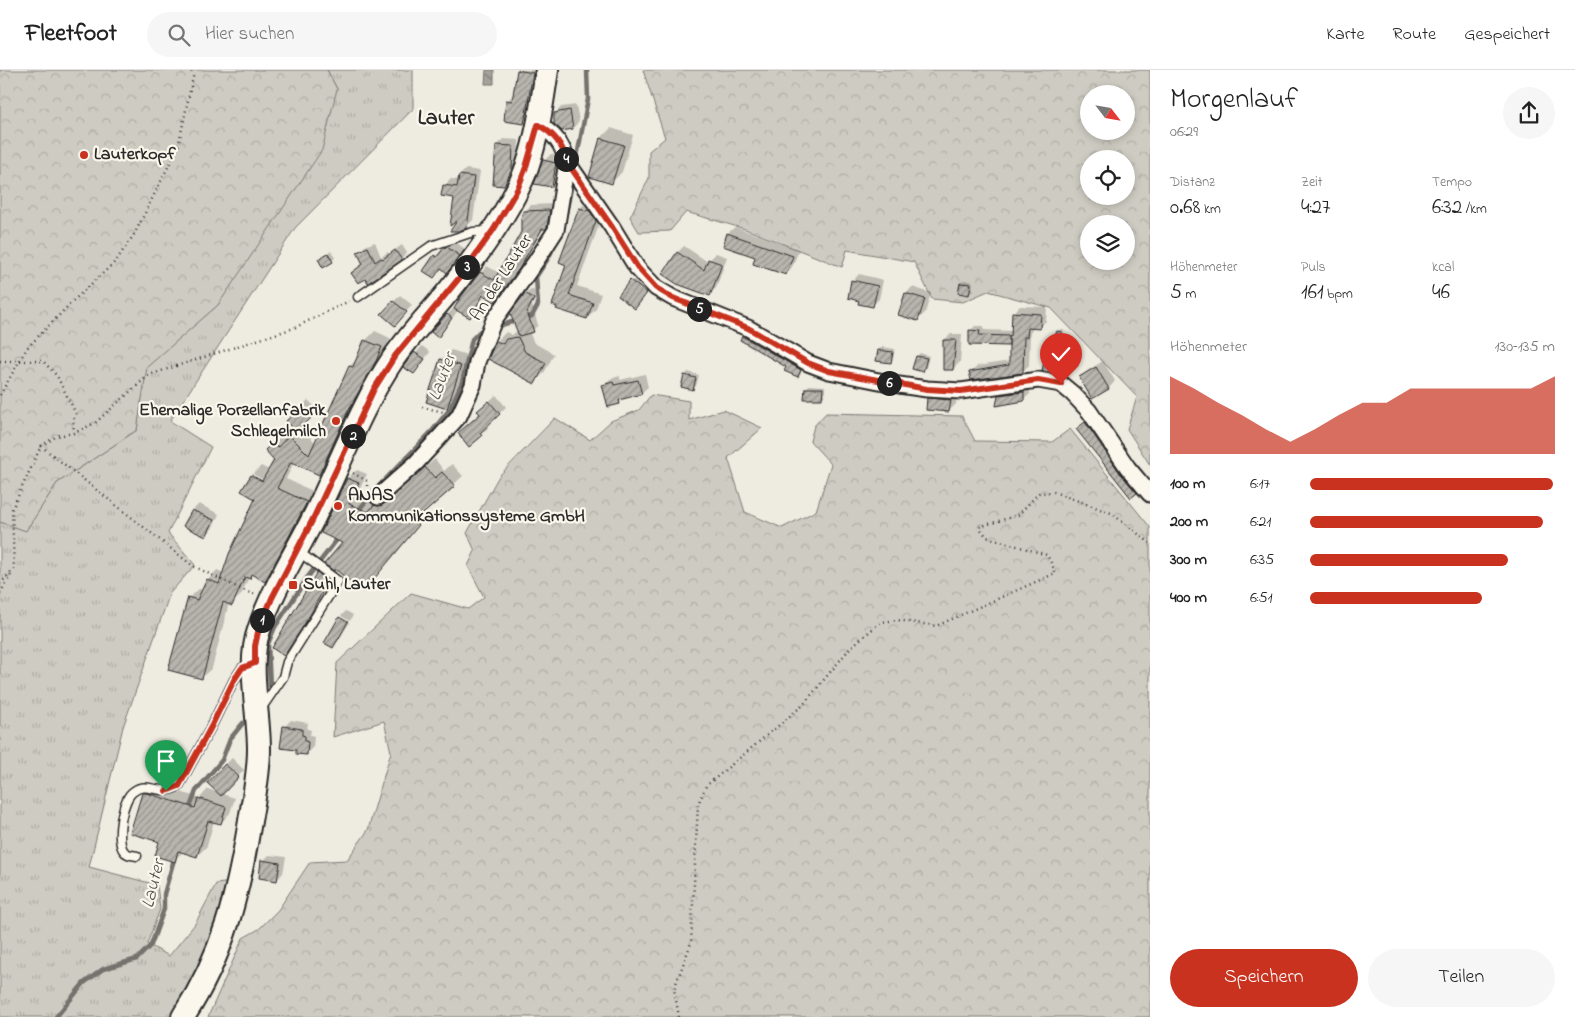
<!DOCTYPE html>
<html lang="de">
<head>
<meta charset="utf-8">
<style>
	body { margin:0; font-family:"Indie Flower",sans-serif; background:#f6f6f6; color:#222; height:100vh; display:flex; flex-direction:column; font-size:19px; white-space:nowrap }
	* { box-sizing:border-box; margin:0 }
	p { font-size:16px; color:#767676 }
	.icon { flex:none; width:28px; height:28px; fill:none; stroke:currentColor; stroke-width:2; stroke-linecap:round; stroke-linejoin:round }
	.map { position:relative; flex:1; overflow:hidden }
	.panel { display:flex; flex-direction:column; background:#fff; width:425px }
	.panel>* { flex:none }
	.needle { width:32px; rotate:121deg }
	.controls { position:absolute; left:1080px; top:15px; display:grid; gap:10px }
	.controls a { display:grid; place-items:center; width:55px; height:55px; border-radius:50%; background:#fff; box-shadow:0 2px 8px #0003; font-size:25px }
	.pin { position:absolute; display:grid; place-items:center; width:42px; height:42px; color:#fff; margin:-51px -21px; border-radius:50% 50% 50% 0; rotate:-45deg; box-shadow:0 0 5px #0007 }
	.pin .icon { rotate:45deg }
	.km { position:absolute; width:25px; height:25px; margin:-12px; border-radius:50%; background:#222; color:#fff; font-size:14px; line-height:25px; text-align:center }
	.round { display:grid; place-items:center; flex:none; width:52px; height:52px; border-radius:26px; background:#f6f6f6 }
	.head { display:flex; align-items:center; justify-content:space-between; height:85px; padding:0 20px }
	h1 { font-size:28px; font-weight:600; line-height:38px }
	.stats { display:grid; grid-template-columns:repeat(3,1fr); gap:8px; height:85px; padding:5px 20px }
	.stats div { display:grid; align-content:center }
	.stats b { font-size:21px; font-weight:600 }
	.stats small { font-size:14px; font-weight:400 }
	.stats p { font-size:14px }
	.chart { height:140px; padding:10px 20px }
	.chart p { display:flex; justify-content:space-between }
	.chart svg { width:100%; height:90px; margin-top:5px; fill:#c8321e; opacity:.7 }
	.cta { display:flex; gap:10px; margin-top:auto; padding:10px 20px }
	.cta a { flex:1; height:58px; border-radius:30px; background:#c8321e; color:#fff; font-size:20px; font-weight:600; line-height:58px; text-align:center }
	.cta a+a { background:#f6f6f6; color:#222 }
	ul { padding:0 20px; list-style:none; font-size:16px }
	li { display:grid; grid-template-columns:80px 60px 1fr; align-items:center; height:38px }
	li i { height:12px; border-radius:6px; background:#c8321e }
	header { display:flex; align-items:center; gap:30px; box-sizing:border-box; height:70px; padding:0 25px; background:#fff; border-bottom:1px solid #e0e0e0 }
	header strong { font-size:24px }
	nav { display:flex; gap:28px; margin-inline-start:auto; font-size:18px }
	.search { width:350px; height:45px; background:#f6f6f6; display:flex; align-items:center; gap:12px; box-sizing:border-box; padding:0 18px; border-radius:28px; color:#767676; font-size:19px }
	main { display:flex; flex:1; min-height:0 }
	.map>svg:first-child { display:block }
	.grass { fill:url(#grass-tufts); stroke:#7c7b76 }
	.forest { fill:url(#forest-crowns); stroke:#7c7b76; fill-rule:evenodd }
	.water { fill:url(#water-waves); stroke:#74726e }
	.shadow { fill:#0003; fill-rule:evenodd }
	.lines { fill:none; stroke-linecap:round; stroke-linejoin:round }
	.stream { stroke:#74726e; stroke-width:4.5 }
	.building { fill:url(#building-hatch); stroke:#2b2b2b }
	.lane-casing { stroke:#2b2b2b; stroke-width:11 }
	.street-casing { stroke:#2b2b2b; stroke-width:19 }
	.secondary-casing { stroke:#2b2b2b; stroke-width:26 }
	.path { stroke:#2b2b2b; stroke-width:2.5; stroke-dasharray:1 4; stroke-linecap:butt }
	.lane { stroke:#fbf7ec; stroke-width:8 }
	.street { stroke:#fbf7ec; stroke-width:15 }
	.secondary { stroke:#fbf7ec; stroke-width:22 }
	.route-casing { stroke:#fff; stroke-width:10 }
	.route { stroke:#c8321e; stroke-width:6 }
	.poi-dot { fill:#c8321e; stroke:#fbf7ec; stroke-width:2 }
	.labels { text-anchor:middle; dominant-baseline:central; stroke-width:4.5; stroke-linejoin:round; paint-order:stroke }
	.poi-label { font-size:18px; font-weight:bold; fill:#2b2b2b; stroke:#fbf7ec; text-anchor:start }
	.street-label { font-size:18px; fill:#2b2b2b; stroke:#fbf7ec }
	.water-label { font-size:19px; font-style:italic; fill:#555552; stroke:#fbf7ec }
	.district-label { font-size:22px; font-weight:bold; fill:#2b2b2b; stroke:#fbf7ec }
</style>
</head>
<body>
<header>
<strong>Fleetfoot</strong>
<div class="search"><svg class="icon" aria-label="search" viewBox="0 0 24 24"><circle cx="10" cy="10" r="6"/><path d="M15 15l6 6"/></svg>Hier suchen</div>
<nav><a>Karte</a><a>Route</a><a>Gespeichert</a></nav>
</header>
<main>
<div class="map">
<svg width="1150" height="947" viewBox="0 0 1150 947">
	<defs>
		<pattern id="grass-tufts" width="24" height="20" patternUnits="userSpaceOnUse" patternTransform="scale(1.25)"><rect width="24" height="20" fill="#cecbc2"/><path d="M3 7l-1-3M5 7V3M7 7l1-3M15 17l-1-3M17 17v-4M19 17l1-3" fill="none" stroke="#b1aea7"/></pattern>
		<pattern id="forest-crowns" width="20" height="18" patternUnits="userSpaceOnUse" patternTransform="scale(1.25)"><rect width="20" height="18" fill="#cecbc2"/><path d="M2 6a3 3 0 1 1 6 0M12 15a3 3 0 1 1 6 0" fill="none" stroke="#b1aea7"/></pattern>
		<pattern id="water-waves" width="16" height="10" patternUnits="userSpaceOnUse" patternTransform="scale(1.25)"><rect width="16" height="10" fill="#a4a29a"/><path d="M0 5q4-4 8 0t8 0" fill="none" stroke="#86847e"/></pattern>
		<pattern id="building-hatch" width="6" height="6" patternUnits="userSpaceOnUse" patternTransform="scale(1.25)"><rect width="6" height="6" fill="#b8b5ae"/><path d="M-1 1l2-2M0 6l6-6M5 7l2-2" fill="none" stroke="#96938e"/></pattern>
	</defs>
	<rect width="100%" height="100%" fill="#eeebe0"/>
	<filter id="ink" filterUnits="userSpaceOnUse"><feTurbulence type="fractalNoise" baseFrequency=".02" numOctaves="2"/><feDisplacementMap in="SourceGraphic" scale="10" xChannelSelector="R" yChannelSelector="G"/><feConvolveMatrix kernelMatrix="1 2 1 2 8 2 1 2 1" color-interpolation-filters="sRGB"/></filter>
	<g filter="url(#ink)">
		<path class="grass" d="M327 0H413V39L295 158 170 351 211 377 168 463 195 495 170 523 123 657 89 797 157 815 160 839 147 874 169 886 195 854 216 814 240 811 183 947H0V452L26 460 57 413 137 360 146 297 218 235 337 19Z"/>
		<g class="forest">
			<path d="M0 0H327L337 19 322 80 218 235 147 297 137 360 57 413 26 461 0 452Z"/>
			<path d="M643 0H1150V395L1127 359 1137 327 1051 238 988 221 963 232 932 229 914 192 847 180 842 197 745 159 686 142 670 161 639 162 630 147 649 108V81L665 68ZM1089 24H1126V61H1089ZM1089 89H1126V126H1089ZM1089 154H1126V191H1089Z"/>
			<path d="M651 325 689 331V350L724 340 762 358 728 388 745 442 782 458 816 441 831 394 810 371 814 356 826 343 962 346 975 371 1052 372 1070 359 1150 457V947H208L243 868 259 859 278 840 310 792 347 790 368 760 391 682 384 651 333 667 337 593 411 523 468 539 484 527 468 496 475 481 467 463 499 406 555 348 590 370 611 351 639 340Z"/>
		</g>
		<path class="water" d="M486 0H494V14H485Z"/>
		<g class="shadow">
			<path d="M519 0H538L530 46 524 52 508 30 515 23Z"/>
			<path d="M576 35 579 51 573 58 555 44 561 37Z"/>
			<path d="M611 58 633 65 622 102 612 112 601 68Z"/>
			<path d="M503 69 519 70 518 92 511 108 504 115 497 76Z"/>
			<path d="M551 84 562 86 559 110 552 116 544 91Z"/>
			<path d="M466 99 480 101 473 150 466 157 456 127 445 115 451 109 459 110 460 105Z"/>
			<path d="M589 130 604 141 577 216 601 224 596 239 587 248 558 238 568 194 561 192 580 138Z"/>
			<path d="M555 134 552 151 544 158 525 191 501 224 495 231 485 225 476 240 470 246 458 240 444 260 438 267 432 262 448 244 454 238 455 239 481 203 487 196 499 203 523 163 524 142 531 135Z"/>
			<path d="M735 157 799 180 792 197 786 204 757 186 724 176 728 163Z"/>
			<path d="M452 171H454L465 179 453 194 442 198 434 206 435 186Z"/>
			<path d="M375 172 381 187 388 182 389 184 402 175 407 183 401 189 364 193 359 182 365 176Z"/>
			<path d="M684 176 708 192 716 183 727 187 716 218 710 224 664 203 678 182Z"/>
			<path d="M331 181 335 188 323 197 322 187Z"/>
			<path d="M638 204 652 216 641 231 620 226Z"/>
			<path d="M859 204 883 210 879 229 872 236 860 230 853 211Z"/>
			<path d="M964 210 973 212 972 221 969 224 961 213Z"/>
			<path d="M912 217 931 223 925 243 918 249 906 224Z"/>
			<path d="M531 219 539 223 532 235 538 255 533 260 529 262 534 273 554 284 544 303 535 312 490 288 497 271 506 262 512 265 518 260 526 224Z"/>
			<path d="M400 225 412 235 401 248 383 244Z"/>
			<path d="M1020 236 1047 237 1046 251 1040 257H1034L1030 263 1029 295 1022 302 971 303 977 296 1010 291 1011 272 970 273V261L975 256H984V260L1012 261 1014 242Z"/>
			<path d="M1061 259 1064 260 1056 299 1053 302 1058 262Z"/>
			<path d="M375 261 390 268 385 281 358 330 329 394 319 403 294 392 286 409 315 422 274 501 265 510 253 503 249 507 241 525 231 534 229 533 212 598 202 607 189 528 199 519 203 520 208 510 217 500 224 503 256 428 243 421 252 405 261 396 269 400 275 389 266 381 283 364 288 368 296 360 288 351 308 330 317 339 300 357 316 373 350 296 358 288 365 271ZM253 404 268 413 267 415 253 407Z"/>
			<path d="M746 264 803 297 801 303 798 306 787 297 742 269Z"/>
			<path d="M951 264H962L960 292 953 299 944 270Z"/>
			<path d="M422 276 430 282 414 303 405 297Z"/>
			<path d="M882 277 895 279 893 289 890 292 879 280Z"/>
			<path d="M451 280 470 286 457 327 447 337 441 290Z"/>
			<path d="M920 283 929 286 926 298 923 301 917 286Z"/>
			<path d="M1103 291 1115 311 1109 318 1092 328 1080 308 1087 301Z"/>
			<path d="M688 302 699 305 696 316 693 319 685 305Z"/>
			<path d="M645 304 648 317 641 323 625 327 619 333 604 315 610 309 620 306V310Z"/>
			<path d="M809 315 825 316V325L822 328 806 318Z"/>
			<path d="M1030 316V324L1023 330 999 326 1005 319Z"/>
			<path d="M934 322 957 324 956 334 949 341 928 329Z"/>
			<path d="M496 325 506 337 485 356 488 358 470 375 485 335Z"/>
			<path d="M1089 350 1139 419 1131 427 1078 359Z"/>
			<path d="M435 389 444 401 452 394 463 406 423 442 427 445 372 511 338 500 318 536 294 574 284 584 317 504 344 472 348 408 357 400 367 404 357 425 377 433 384 427 389 428 395 425Z"/>
			<path d="M199 434 219 444 212 459 205 466 193 440Z"/>
			<path d="M346 541 353 545 350 551 341 546Z"/>
			<path d="M340 547V549L349 553 339 570 333 576 326 572Z"/>
			<path d="M291 650 308 653 307 659 311 660 310 665 314 666 313 677 306 684 298 679 284 657Z"/>
			<path d="M232 688 244 700 222 724 235 728 230 743 221 753 214 751 207 776 197 786 183 782 174 790 161 771 143 724 153 714 200 728 208 719 219 723 225 695Z"/>
			<path d="M269 785 286 787 283 803 277 810 263 791Z"/>
		</g>
		<g class="lines">
			<g class="stream">
				<path d="M575 97 588 29 587 0"/>
				<path d="M566 143 573 109"/>
				<path d="M495 257 532 246 538 235 536 207 549 187 555 174"/>
				<path d="M357 442 376 419 433 360 450 339 462 312 472 269 480 261 485 259"/>
				<path d="M270 616 268 574 275 557 307 508 339 467"/>
				<path d="M189 740 196 721 222 690 230 669 243 653"/>
				<path d="M56 947 84 913 103 899 137 889 151 875 164 839V824L175 786"/>
			</g>
		</g>
		<g class="building">
			<path d="M517 0 533 3 524 54 504 51 506 30 512 31Z"/>
			<path d="M570 40 573 59 562 61 554 54V43Z"/>
			<path d="M600 68 624 75 612 114 589 107Z"/>
			<path d="M496 75 513 76 512 99 504 116 493 115Z"/>
			<path d="M543 90 556 93 552 117 534 114Z"/>
			<path d="M459 105 474 107 467 158 458 161H450L457 151 450 156 454 128 441 126 443 115 457 117Z"/>
			<path d="M579 138 590 141 596 151 569 225 593 233 587 249 556 239 557 237 552 235 566 195 559 192Z"/>
			<path d="M550 140 547 157 546 159H542L519 199 495 232 483 225 470 248 454 239 460 228 480 202 494 210 521 162V148L523 141Z"/>
			<path d="M727 163 793 186 786 205 753 194 755 187 723 176Z"/>
			<path d="M368 177 375 192 381 188 383 189 395 180 402 190 368 213 366 209 358 213 351 203 363 194 357 182Z"/>
			<path d="M447 177 460 186 447 203 441 198 434 208 423 201 434 185 437 187 444 178Z"/>
			<path d="M677 182 704 200 708 189 722 194 710 226 677 214 662 204Z"/>
			<path d="M328 183 333 192 323 198 318 189Z"/>
			<path d="M630 210 647 223 635 239 618 226Z"/>
			<path d="M851 210 878 216 873 237 858 234 859 231 848 228Z"/>
			<path d="M960 213 971 214 969 225 958 223Z"/>
			<path d="M525 223 534 229 527 242 534 262 519 266 510 243Z"/>
			<path d="M905 223 925 229 918 251 898 245Z"/>
			<path d="M393 231 407 242 395 256 381 244Z"/>
			<path d="M1012 242 1041 244 1040 259 1028 258 1027 267H1024L1023 303 971 310 969 302 1009 295V266H1011Z"/>
			<path d="M447 244 452 248 438 268 431 262Z"/>
			<path d="M969 260 980 261 979 265 1009 266V276L969 275Z"/>
			<path d="M1057 261 1062 262 1054 303 1042 301 1044 291Z"/>
			<path d="M742 266 801 300 798 307 784 301 786 297 740 270Z"/>
			<path d="M518 267 525 282 546 293 535 314 488 289 496 271 503 274 506 269Z"/>
			<path d="M364 270 382 277 376 291 348 341 319 405 291 392 277 418 307 432 265 512 251 504 250 509 245 507 232 536 223 532 202 609 168 600 188 527 197 530 207 509 219 514 229 484 255 429 241 421 251 405 262 411 274 390 265 380 273 372 278 377 289 365 309 385 349 296 353 297Z"/>
			<path d="M943 270H956L953 300H943Z"/>
			<path d="M878 280 893 282 891 293 876 291Z"/>
			<path d="M414 282 425 289 414 304 403 297Z"/>
			<path d="M916 286 927 288 923 302 912 299Z"/>
			<path d="M440 289 461 296 447 339 426 332Z"/>
			<path d="M1096 297 1109 319 1092 329 1079 307Z"/>
			<path d="M684 305 696 308 693 320 681 317Z"/>
			<path d="M638 310 642 324 619 330 620 334 608 337 602 315 613 312 614 315Z"/>
			<path d="M805 318H823L822 329H804Z"/>
			<path d="M1024 322V331L996 336 998 325Z"/>
			<path d="M927 328 951 330 949 342 926 340Z"/>
			<path d="M489 331 500 344 480 363 482 366 469 377 458 363 480 344 477 341Z"/>
			<path d="M301 336 312 347 297 362 286 351Z"/>
			<path d="M1085 352 1120 403 1137 423 1131 428 1076 359Z"/>
			<path d="M425 397 435 408 442 402 455 416 415 451 419 455 363 522 335 499 334 501 324 494 342 473 321 463 347 408 359 413 349 434 368 442 374 435 379 436 384 434Z"/>
			<path d="M192 440 214 450 206 467 183 456Z"/>
			<path d="M317 502 328 511 309 547 284 586 272 578Z"/>
			<path d="M339 547 348 552 333 578 324 573Z"/>
			<path d="M283 656 302 659V665L305 666V671L308 672 307 685 296 684V680L280 678Z"/>
			<path d="M225 694 239 707 221 726 207 713Z"/>
			<path d="M142 723H147L195 738 198 728 226 737 221 754 208 751 197 787 178 781 175 792 155 786 159 772 130 763Z"/>
			<path d="M261 790 280 793 277 811 259 808Z"/>
		</g>
		<g class="lines">
			<defs>
				<g id="lane">
					<path d="M358 227 431 176 473 162 487 161"/>
					<path d="M261 639 283 607 287 592 338 511 299 482"/>
					<path d="M137 786C132 785 126 785 123 780 116 768 122 728 134 721 143 714 154 720 164 720 169 721 175 718 179 716L211 657 234 610 242 598 251 595"/>
				</g>
				<g id="street">
					<path d="M538 55C555 63 563 75 567 92L612 157 637 198 656 218 673 228 748 258 808 293 829 301 899 315 927 319 961 321 1038 310 1061 314 1073 324 1089 341 1128 398 1150 424"/>
					<path d="M378 427 416 393 459 346 473 315 477 292 494 250 536 191 556 160 567 92"/>
				</g>
				<path id="secondary" d="M183 947C224 884 238 824 250 751 254 727 259 703 259 679 259 643 247 593 259 560 272 520 295 485 314 447 340 395 360 338 393 289 413 260 438 236 459 208 483 177 514 134 527 97 538 65 542 33 547 0"/>
			</defs>
			<use href="#lane" class="lane-casing"/>
			<use href="#street" class="street-casing"/>
			<use href="#secondary" class="secondary-casing"/>
			<g class="path">
				<path d="M0 291H43L57 306 76 344 73 350 74 363"/>
				<path d="M0 325 27 278 72 232 116 191 135 163 178 77 193 7 191 0"/>
				<path d="M422 337 444 342"/>
				<path d="M41 376 193 496 247 522 254 524"/>
				<path d="M353 403 367 411V419"/>
				<path d="M0 514 14 499 12 439 41 376 57 366 74 363 95 353 149 305 294 258 349 231"/>
				<path d="M0 523 11 505"/>
				<path d="M679 947 674 919 691 873 698 734 706 716 803 635 851 577 881 552 897 550 936 556 1056 503 1047 485 987 467 979 457 1018 445 1039 423 1054 422 1111 443 1150 473"/>
			</g>
			<use href="#lane" class="lane"/>
			<use href="#street" class="street"/>
			<use href="#secondary" class="secondary"/>
		</g>
	</g>
	<g class="lines" filter="url(#ink)">
		<defs>
			<path id="route" d="M166 721 179 716 211 657 234 610 242 598 255 593V576L258 562 272 528 313 449 374 319 395 286 460 207 494 159 518 118 526 97 538 55C554 63 563 75 567 92L612 157 638 198 656 218 673 228 748 258 808 293 829 301 927 319 961 321 1038 310 1061 314"/>
		</defs>
		<use href="#route" class="route-casing"/>
		<use href="#route" class="route"/>
	</g>
	<g class="poi-dot">
		<circle cx="84" cy="85" r="5"/>
		<circle cx="336" cy="351" r="5"/>
		<circle cx="338" cy="436" r="5"/>
		<rect x="288" y="510" width="10" height="10" rx="2.5"/>
	</g>
	<g class="labels">
		<g class="poi-label">
			<text x="94" y="85">Lauterkopf</text>
			<text x="326" y="341" text-anchor="end">Ehemalige Porzellanfabrik<tspan x="326" dy="21">Schlegelmilch</tspan></text>
			<text x="348" y="426">ANAS<tspan x="348" dy="21">Kommunikationssysteme GmbH</tspan></text>
			<text x="303" y="515">Suhl, Lauter</text>
		</g>
		<g class="street-label">
			<text transform="translate(502 208) rotate(-57)">An der Lauter</text>
		</g>
		<g class="water-label">
			<text transform="translate(443 307) rotate(-70)">Lauter</text>
			<text transform="translate(154 814) rotate(-76)">Lauter</text>
		</g>
		<g class="district-label">
			<text x="446" y="49">Lauter</text>
		</g>
	</g>
</svg>
<div class="controls">
<a><svg class="needle" viewBox="-14 -14 28 28"><path d="M0-13l5 13h-10z" fill="#e53935"/><path d="M0 13l5-13h-10z" fill="#767676"/></svg></a>
<a><svg class="icon" aria-label="locate" viewBox="0 0 24 24"><circle cx="12" cy="12" r="6"/><path d="M12 2v4M12 18v4M2 12h4M18 12h4"/></svg></a>
<a><svg class="icon" aria-label="layers" viewBox="0 0 24 24"><path d="M12 4l9 5-9 5-9-5zM3 14l9 5 9-5"/></svg></a>
</div>
<div class="pin" style="left:166px;top:721px;background:#1e9e55"><svg class="icon" aria-label="arrive" viewBox="0 0 24 24"><path d="M6 21V4h12l-3 4 3 4H6"/></svg></div>
<div class="pin" style="left:1061px;top:314px;background:#d93025"><svg class="icon" aria-label="check" viewBox="0 0 24 24"><path d="M5 12l5 5 9-10"/></svg></div>
<b class="km" style="left:262px;top:550px">1</b>
<b class="km" style="left:353px;top:366px">2</b>
<b class="km" style="left:467px;top:197px">3</b>
<b class="km" style="left:566px;top:89px">4</b>
<b class="km" style="left:699px;top:239px">5</b>
<b class="km" style="left:889px;top:313px">6</b>
</div>
<section class="panel">
<div class="head"><div><h1>Morgenlauf</h1><p>06:29</p></div><a class="round"><svg class="icon" aria-label="share" viewBox="0 0 24 24"><path d="M12 15V3M7 8l5-5 5 5M5 13v7h14v-7"/></svg></a></div>
<div class="stats">
<div><p>Distanz</p><b>0.68<small> km</small></b></div>
<div><p>Zeit</p><b>4:27</b></div>
<div><p>Tempo</p><b>6:32<small> /km</small></b></div>
</div>
<div class="stats">
<div><p>Höhenmeter</p><b>5<small> m</small></b></div>
<div><p>Puls</p><b>161<small> bpm</small></b></div>
<div><p>kcal</p><b>46</b></div>
</div>
<div class="chart"><p><span>Höhenmeter</span>130–135 m</p>
<svg viewBox="0 0 160 44" preserveAspectRatio="none"><path d="M0 44V6L10 12L20 19L30 25L40 32L50 38L60 32L70 25L80 19L90 19L100 12L110 12L120 12L130 12L140 12L150 12L160 6V44z"/></svg>
</div>
<ul>
<li><b>100 m</b>6:17<i style="width:99%"></i></li>
<li><b>200 m</b>6:21<i style="width:95%"></i></li>
<li><b>300 m</b>6:35<i style="width:81%"></i></li>
<li><b>400 m</b>6:51<i style="width:70%"></i></li>
</ul>
<div class="cta"><a>Speichern</a><a>Teilen</a></div>
</section>
</main>
</body>
</html>
